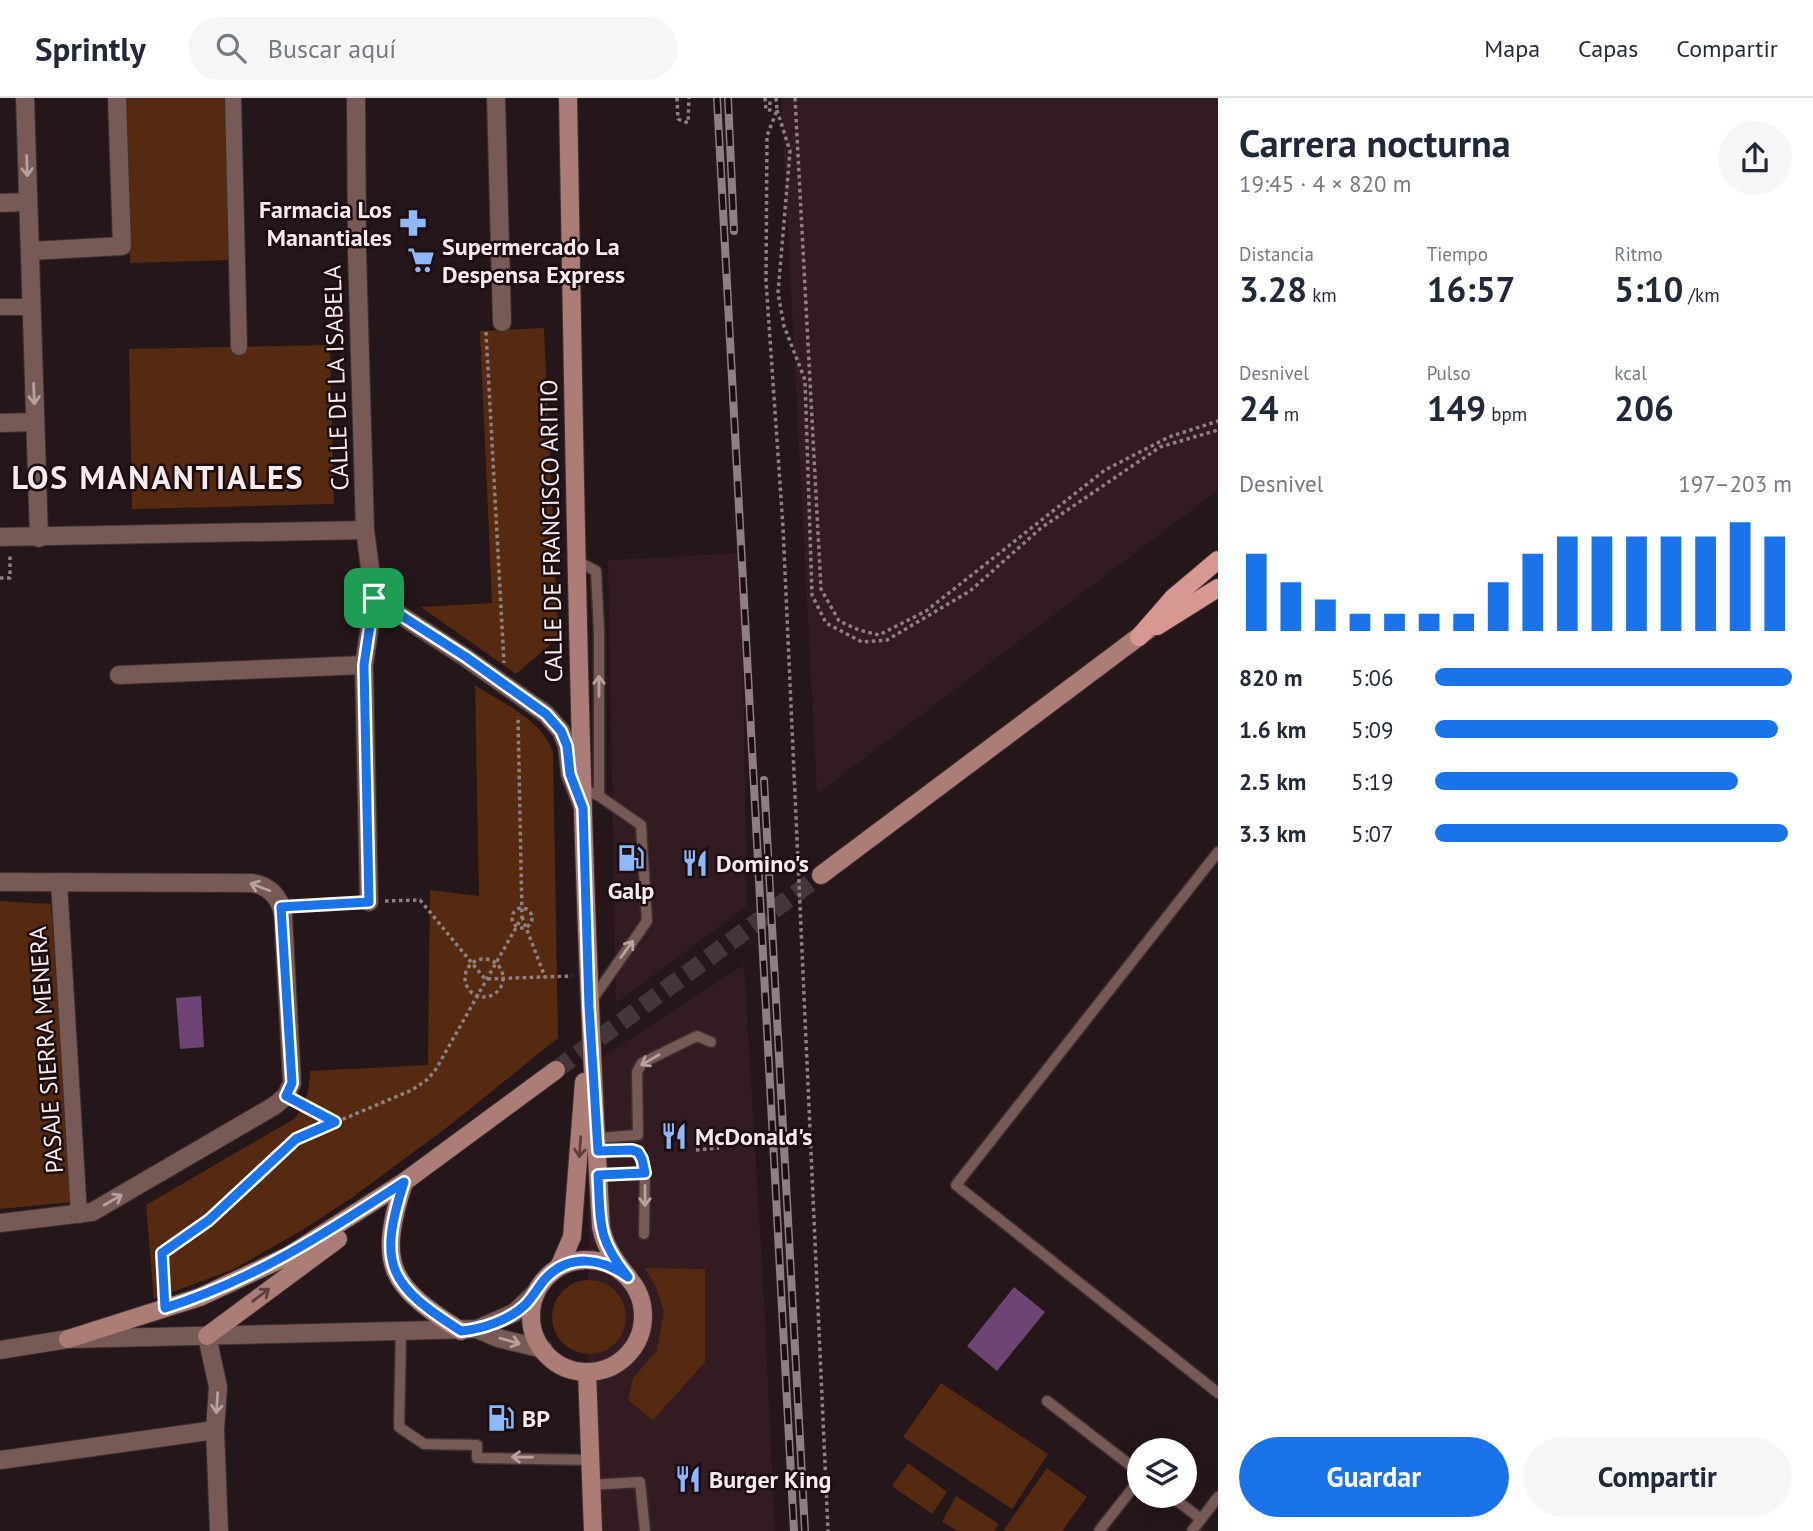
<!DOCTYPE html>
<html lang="es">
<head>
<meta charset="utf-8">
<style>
	body { margin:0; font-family:"PT Sans",sans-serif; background:#f6f6f7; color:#1f2937; height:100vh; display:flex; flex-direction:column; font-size:26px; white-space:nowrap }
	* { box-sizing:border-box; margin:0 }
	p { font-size:23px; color:#747a83 }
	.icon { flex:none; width:38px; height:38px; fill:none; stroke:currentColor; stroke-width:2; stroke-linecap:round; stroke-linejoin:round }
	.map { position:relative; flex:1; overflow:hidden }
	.sheet { display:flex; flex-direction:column; background:#fff; width:595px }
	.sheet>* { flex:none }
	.buttons { position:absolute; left:1127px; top:1340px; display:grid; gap:14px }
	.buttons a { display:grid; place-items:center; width:70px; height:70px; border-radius:50%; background:#fff; box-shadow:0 4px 18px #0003; font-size:35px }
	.pin { position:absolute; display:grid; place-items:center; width:60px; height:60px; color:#fff; margin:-30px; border-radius:14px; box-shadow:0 4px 10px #0006 }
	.round { display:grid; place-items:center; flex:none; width:74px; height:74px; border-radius:37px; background:#f6f6f7 }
	.overview { display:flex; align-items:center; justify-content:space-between; height:119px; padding:0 21px }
	h1 { font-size:38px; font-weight:600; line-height:52px }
	.stats { display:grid; grid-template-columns:repeat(3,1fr); gap:10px; height:119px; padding:7px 21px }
	.stats div { display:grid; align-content:center }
	.stats b { font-size:35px; font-weight:600 }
	.stats small { font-size:19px; font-weight:400 }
	.stats p { font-size:19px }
	.chart { height:196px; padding:14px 21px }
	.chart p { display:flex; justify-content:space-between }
	.chart svg { width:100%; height:126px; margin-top:7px; stroke:#1a73e8; stroke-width:6 }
	.primary-button { display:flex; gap:14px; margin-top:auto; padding:14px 21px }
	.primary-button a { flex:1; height:80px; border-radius:42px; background:#1a73e8; color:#fff; font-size:28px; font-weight:600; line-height:80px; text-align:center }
	.primary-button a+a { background:#f6f6f7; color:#1f2937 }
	ul { padding:0 21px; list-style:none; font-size:23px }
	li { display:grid; grid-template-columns:112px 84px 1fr; align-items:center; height:52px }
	li i { height:18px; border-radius:9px; background:#1a73e8 }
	header { display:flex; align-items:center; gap:42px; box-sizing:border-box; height:98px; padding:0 35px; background:#fff; border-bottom:2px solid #e0e1e3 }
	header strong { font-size:33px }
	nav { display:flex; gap:38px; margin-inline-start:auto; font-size:24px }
	.search { width:490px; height:63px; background:#f6f6f7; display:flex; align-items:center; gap:18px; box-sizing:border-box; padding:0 24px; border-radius:38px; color:#747a83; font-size:26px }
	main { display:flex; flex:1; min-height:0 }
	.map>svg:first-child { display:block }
	.built { fill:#321c21 }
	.green { fill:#562a10 }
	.water { fill:#6d4473 }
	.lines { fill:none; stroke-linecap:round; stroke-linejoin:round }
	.secondary-tunnel { stroke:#443639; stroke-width:18; stroke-dasharray:18 9; stroke-linecap:butt }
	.service-casing { stroke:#3e3032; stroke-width:13 }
	.pedestrian-casing { stroke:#3e3032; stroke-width:18 }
	.minor-casing { stroke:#3e3032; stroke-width:20 }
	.tertiary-casing { stroke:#3e3032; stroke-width:20 }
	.secondary-casing { stroke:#3e3032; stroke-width:20 }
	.primary-casing { stroke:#3e3032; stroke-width:20 }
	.path { stroke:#8e8083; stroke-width:3.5; stroke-dasharray:3.5 3.5; stroke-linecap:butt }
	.service { stroke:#775955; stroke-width:10 }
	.pedestrian { stroke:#775955; stroke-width:16 }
	.minor { stroke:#775955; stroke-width:18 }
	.tertiary { stroke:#775955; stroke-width:18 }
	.secondary { stroke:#ac7c76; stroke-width:18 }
	.primary { stroke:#d69890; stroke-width:18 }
	.rail-casing { stroke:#8d7f82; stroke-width:8 }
	.rail { stroke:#1c0d10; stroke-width:5; stroke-dasharray:16; stroke-linecap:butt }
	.oneway { stroke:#b7a2a1 }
	.oneway2 { stroke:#5d3f3e }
	.route-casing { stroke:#fff; stroke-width:14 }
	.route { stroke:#1a73e8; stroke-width:9 }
	.labels { text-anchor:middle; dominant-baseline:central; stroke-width:5; stroke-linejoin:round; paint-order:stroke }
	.poi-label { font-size:24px; font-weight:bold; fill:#f7ebed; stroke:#1c0d10; text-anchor:start }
	.street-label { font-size:24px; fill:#f7ebed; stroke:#1c0d10 }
	.district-label { font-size:32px; font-weight:bold; letter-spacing:2px; fill:#f7ebed; stroke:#1c0d10 }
</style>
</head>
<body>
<header>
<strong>Sprintly</strong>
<div class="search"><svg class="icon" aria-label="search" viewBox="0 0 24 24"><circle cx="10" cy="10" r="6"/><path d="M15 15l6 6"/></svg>Buscar aquí</div>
<nav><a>Mapa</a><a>Capas</a><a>Compartir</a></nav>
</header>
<main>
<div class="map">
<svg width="1218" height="1433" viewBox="0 0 1218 1433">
	<rect width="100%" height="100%" fill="#251619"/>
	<g class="built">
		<path d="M781 0H1218V392L817 696Z"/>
		<path d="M741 455 747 808 616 905 608 462Z"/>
		<path d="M744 867 764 1201 775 1433H594L587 1274 590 967Z"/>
	</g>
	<g class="green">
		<path d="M125 0H225L230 162 130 165Z"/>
		<path d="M544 230 558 540 516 576 421 509 492 505 480 233Z"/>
		<path d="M330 247 334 406 132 411 129 251Z"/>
		<path d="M475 587C503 606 543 622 553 655L558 940 450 1027 353 1099 304 1131 234 1171 154 1201 146 1107 294 1021C307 1005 309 994 310 973L428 967 430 792 479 798Z"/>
		<path d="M0 803 51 806 71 1104 0 1111Z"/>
		<path d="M645 1170 705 1171V1264L653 1322 628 1302 633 1280 657 1253 664 1213 656 1189Z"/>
		<circle cx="589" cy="1219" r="37"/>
		<path d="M941 1285 1048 1356 1012 1411 903 1339Z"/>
		<path d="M908 1365 947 1394 932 1416 892 1388Z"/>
		<path d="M1047 1370 1087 1399 1062 1433H1003Z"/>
		<path d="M956 1398 999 1426 994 1433H958L942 1424Z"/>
	</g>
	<g class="water">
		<path d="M201 898 204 949 180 951 176 900Z"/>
		<path d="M1014 1189 1045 1214 997 1273 967 1248Z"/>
	</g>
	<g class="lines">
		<path class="secondary-tunnel" d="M556 972 821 777"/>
		<defs>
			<g id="service">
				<path d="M577 463 596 473 599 533V698"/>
				<path d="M583 691 599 698 641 727 647 823 592 902"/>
				<path d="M1218 754 956 1087 1218 1295"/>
				<path d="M597 1040 638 1037 637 974 642 965 697 938 711 944"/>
				<path d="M598 1053C618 1052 638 1044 645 1069L644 1136"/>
				<path d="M401 1234 399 1329 424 1346 477 1347V1360L590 1362"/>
				<path d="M1047 1303 1139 1374"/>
				<path d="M591 1387 640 1384 645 1433"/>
				<path d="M1171 1398 1201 1421"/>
				<path d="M1099 1433 1139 1382"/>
				<path d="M1192 1433 1218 1399"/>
			</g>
			<g id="pedestrian">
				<path d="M233 0 239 249"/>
				<path d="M0 209H32"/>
				<path d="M59 784 79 1117"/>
			</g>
			<g id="minor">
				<path d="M25 0 39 440"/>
				<path d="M356 0 357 154 365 432 374 500 465 559 546 616 561 633 567 648 570 676 582 707"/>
				<path d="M496 0 502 224"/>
				<path d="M0 105 28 104"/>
				<path d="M30 153 122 148 117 0"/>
				<path d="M0 325 35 324"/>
				<path d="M0 439 365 432"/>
				<path d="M119 577 364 567"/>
				<path d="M0 784 252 785C270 788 280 799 283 817L292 985 286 998 274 1008 92 1114 0 1125"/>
				<path d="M369 804 364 567 374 500"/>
				<path d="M207 1238 218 1289 215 1332 219 1433"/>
				<path d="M0 1362 215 1332"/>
			</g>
			<g id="tertiary">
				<path d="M477 1231 498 1240 543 1251"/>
				<path d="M0 1252 68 1241 477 1231 514 1215 535 1195"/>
			</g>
			<g id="secondary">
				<path d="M568 0C575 376 579 753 601 1129 605 1149 615 1163 628 1179"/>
				<path d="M821 777 1149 531"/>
				<path d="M404 1084C377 1168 389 1187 461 1233"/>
				<circle cx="587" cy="1218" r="56"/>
				<path d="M559 1169 572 1139 584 984"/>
				<path d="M207 1238 338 1141"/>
				<path d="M68 1241 200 1199 288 1158 404 1084 556 972"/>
				<path d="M587 1274 593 1433"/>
			</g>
			<g id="primary">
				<path d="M1157 528 1218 490"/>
				<path d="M1139 539 1173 500 1218 462"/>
			</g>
		</defs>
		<use href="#service" class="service-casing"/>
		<use href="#pedestrian" class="pedestrian-casing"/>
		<use href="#minor" class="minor-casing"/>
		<use href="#tertiary" class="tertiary-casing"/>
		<use href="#secondary" class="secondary-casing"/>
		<use href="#primary" class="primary-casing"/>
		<g class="path">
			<path d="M677 0 678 21 688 25 689 0"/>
			<path d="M765 0 766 12H770V0"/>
			<path d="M776 0 777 12 767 38 766 183 783 429 828 1433"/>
			<path d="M795 0 821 491 839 523 859 532 879 537 926 513 1105 372 1169 339 1218 323"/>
			<path d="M777 12 790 53 778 195 784 228 805 282 812 497 826 525 862 544 887 542 970 493 1041 430 1160 349 1218 332"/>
			<path d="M486 234 504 565"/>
			<path d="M0 480H10V455"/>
			<path d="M385 803 420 802 485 881 572 878"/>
			<path d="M298 808 353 805"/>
			<circle cx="522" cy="820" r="10"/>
			<path d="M522 819 545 879"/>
			<circle cx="484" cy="880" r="19"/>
			<path d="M300 1006 335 1024"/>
			<path d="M696 1052 719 1050"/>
			<path d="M615 1076 632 1075"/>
			<path d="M164 1193 161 1155 209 1123 296 1041 412 992 428 981 436 971 522 819 518 618"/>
		</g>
		<use href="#service" class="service"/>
		<use href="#pedestrian" class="pedestrian"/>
		<use href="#minor" class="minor"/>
		<use href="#tertiary" class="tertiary"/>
		<use href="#secondary" class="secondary"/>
		<use href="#primary" class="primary"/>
		<defs>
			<g id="rail">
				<path d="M717 0 794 1433"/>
				<path d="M728 0 734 133"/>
				<path d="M764 682 805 1433"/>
			</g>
		</defs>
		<use href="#rail" class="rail-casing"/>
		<use href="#rail" class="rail"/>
	</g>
	<defs><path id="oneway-shaft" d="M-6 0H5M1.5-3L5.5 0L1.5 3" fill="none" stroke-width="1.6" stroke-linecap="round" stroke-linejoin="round" transform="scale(1.75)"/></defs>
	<g class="oneway">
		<use href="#oneway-shaft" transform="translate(27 68) rotate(88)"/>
		<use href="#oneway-shaft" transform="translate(34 296) rotate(88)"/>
		<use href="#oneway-shaft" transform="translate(599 588) rotate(-90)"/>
		<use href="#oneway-shaft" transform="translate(260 789) rotate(-159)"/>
		<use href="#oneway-shaft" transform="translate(627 851) rotate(-54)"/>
		<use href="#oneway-shaft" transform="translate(650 962) rotate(150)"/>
		<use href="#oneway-shaft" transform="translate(645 1098) rotate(90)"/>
		<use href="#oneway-shaft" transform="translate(113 1102) rotate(-30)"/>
		<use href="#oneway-shaft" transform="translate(510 1243) rotate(16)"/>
		<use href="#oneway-shaft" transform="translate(217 1305) rotate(94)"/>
		<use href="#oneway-shaft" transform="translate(522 1359) rotate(-179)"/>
	</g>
	<g class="oneway2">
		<use href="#oneway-shaft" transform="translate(580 1049) rotate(94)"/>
		<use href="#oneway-shaft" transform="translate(261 1197) rotate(-37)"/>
	</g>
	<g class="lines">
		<defs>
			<path id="route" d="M374 500 466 559 546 616 561 633 567 648 570 676 583 710 589 908 598 1053 632 1052 638 1054 642 1061 645 1075 598 1077C601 1125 596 1139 628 1179 602 1160 569 1155 545 1181 538 1189 533 1199 525 1207 509 1222 483 1231 461 1233 389 1187 377 1168 404 1084 326 1135 254 1182 165 1210L162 1155 209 1122 296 1041 335 1024 286 998 292 985 281 809 369 804 364 567Z"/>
		</defs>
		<use href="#route" class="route-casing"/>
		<use href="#route" class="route"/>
	</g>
	<defs>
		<symbol id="pharmacy-bare" viewBox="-9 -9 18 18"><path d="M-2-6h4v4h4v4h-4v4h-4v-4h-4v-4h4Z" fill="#8db9fc" stroke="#1c0d10" stroke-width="2.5" paint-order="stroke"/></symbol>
		<symbol id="supermarket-bare" viewBox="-9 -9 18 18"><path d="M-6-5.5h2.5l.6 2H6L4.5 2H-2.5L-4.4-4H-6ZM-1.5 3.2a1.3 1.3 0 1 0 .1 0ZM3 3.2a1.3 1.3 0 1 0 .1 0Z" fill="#8db9fc" stroke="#1c0d10" stroke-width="2.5" paint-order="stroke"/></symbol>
		<symbol id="fuel-bare" viewBox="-9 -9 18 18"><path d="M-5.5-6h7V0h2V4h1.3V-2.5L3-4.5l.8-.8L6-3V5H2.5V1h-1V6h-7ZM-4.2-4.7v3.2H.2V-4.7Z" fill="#8db9fc" stroke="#1c0d10" stroke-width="2.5" paint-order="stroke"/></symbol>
		<symbol id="restaurant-bare" viewBox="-9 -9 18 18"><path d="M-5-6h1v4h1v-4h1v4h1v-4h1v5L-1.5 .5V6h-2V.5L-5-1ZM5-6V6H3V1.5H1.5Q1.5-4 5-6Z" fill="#8db9fc" stroke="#1c0d10" stroke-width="2.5" paint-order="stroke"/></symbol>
	</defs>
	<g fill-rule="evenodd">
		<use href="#pharmacy-bare" x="394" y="106" width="38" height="38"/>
		<use href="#supermarket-bare" x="402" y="143" width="38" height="38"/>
		<use href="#fuel-bare" x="612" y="741" width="38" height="38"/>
		<use href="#restaurant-bare" x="676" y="746" width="38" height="38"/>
		<use href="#restaurant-bare" x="655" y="1019" width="38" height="38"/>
		<use href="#fuel-bare" x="482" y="1301" width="38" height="38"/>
		<use href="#restaurant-bare" x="669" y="1362" width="38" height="38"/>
	</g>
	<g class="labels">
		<g class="poi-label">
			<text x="392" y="111" text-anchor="end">Farmacia Los<tspan x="392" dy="28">Manantiales</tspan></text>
			<text x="442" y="148">Supermercado La<tspan x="442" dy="28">Despensa Express</tspan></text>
			<text x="716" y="765">Domino's</text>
			<text x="631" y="792" text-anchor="middle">Galp</text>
			<text x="695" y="1038">McDonald's</text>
			<text x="522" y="1320">BP</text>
			<text x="709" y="1381">Burger King</text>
		</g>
		<g class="street-label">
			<text transform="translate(336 280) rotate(-92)">CALLE DE LA ISABELA</text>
			<text transform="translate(551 433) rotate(-91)">CALLE DE FRANCISCO ARITIO</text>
			<text transform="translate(46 952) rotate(-94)">PASAJE SIERRA MENERA</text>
		</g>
		<g class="district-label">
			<text x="158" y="379">LOS MANANTIALES</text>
		</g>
	</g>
</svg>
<div class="buttons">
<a><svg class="icon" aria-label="layers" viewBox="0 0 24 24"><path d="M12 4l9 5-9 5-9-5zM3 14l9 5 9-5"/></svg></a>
</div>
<div class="pin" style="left:374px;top:500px;background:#1e9e55"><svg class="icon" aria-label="arrive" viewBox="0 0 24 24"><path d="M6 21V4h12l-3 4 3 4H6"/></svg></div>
</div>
<section class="sheet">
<div class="overview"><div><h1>Carrera nocturna</h1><p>19:45 · 4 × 820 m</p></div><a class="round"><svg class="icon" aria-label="share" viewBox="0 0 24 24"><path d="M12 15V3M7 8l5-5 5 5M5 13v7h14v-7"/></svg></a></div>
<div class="stats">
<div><p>Distancia</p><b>3.28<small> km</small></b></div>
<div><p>Tiempo</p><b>16:57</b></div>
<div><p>Ritmo</p><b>5:10<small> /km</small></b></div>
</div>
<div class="stats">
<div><p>Desnivel</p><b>24<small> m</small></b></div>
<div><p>Pulso</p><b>149<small> bpm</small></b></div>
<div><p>kcal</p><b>206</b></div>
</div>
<div class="chart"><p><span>Desnivel</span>197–203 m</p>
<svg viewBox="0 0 160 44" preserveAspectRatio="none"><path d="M5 44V17M15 44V27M25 44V33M35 44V38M45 44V38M55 44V38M65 44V38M75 44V27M85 44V17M95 44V11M105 44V11M115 44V11M125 44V11M135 44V11M145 44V6M155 44V11"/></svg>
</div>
<ul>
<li><b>820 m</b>5:06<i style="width:100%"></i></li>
<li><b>1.6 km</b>5:09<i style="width:96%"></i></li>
<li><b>2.5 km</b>5:19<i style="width:85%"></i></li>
<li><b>3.3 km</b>5:07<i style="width:99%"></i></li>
</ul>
<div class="primary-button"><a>Guardar</a><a>Compartir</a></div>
</section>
</main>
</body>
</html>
